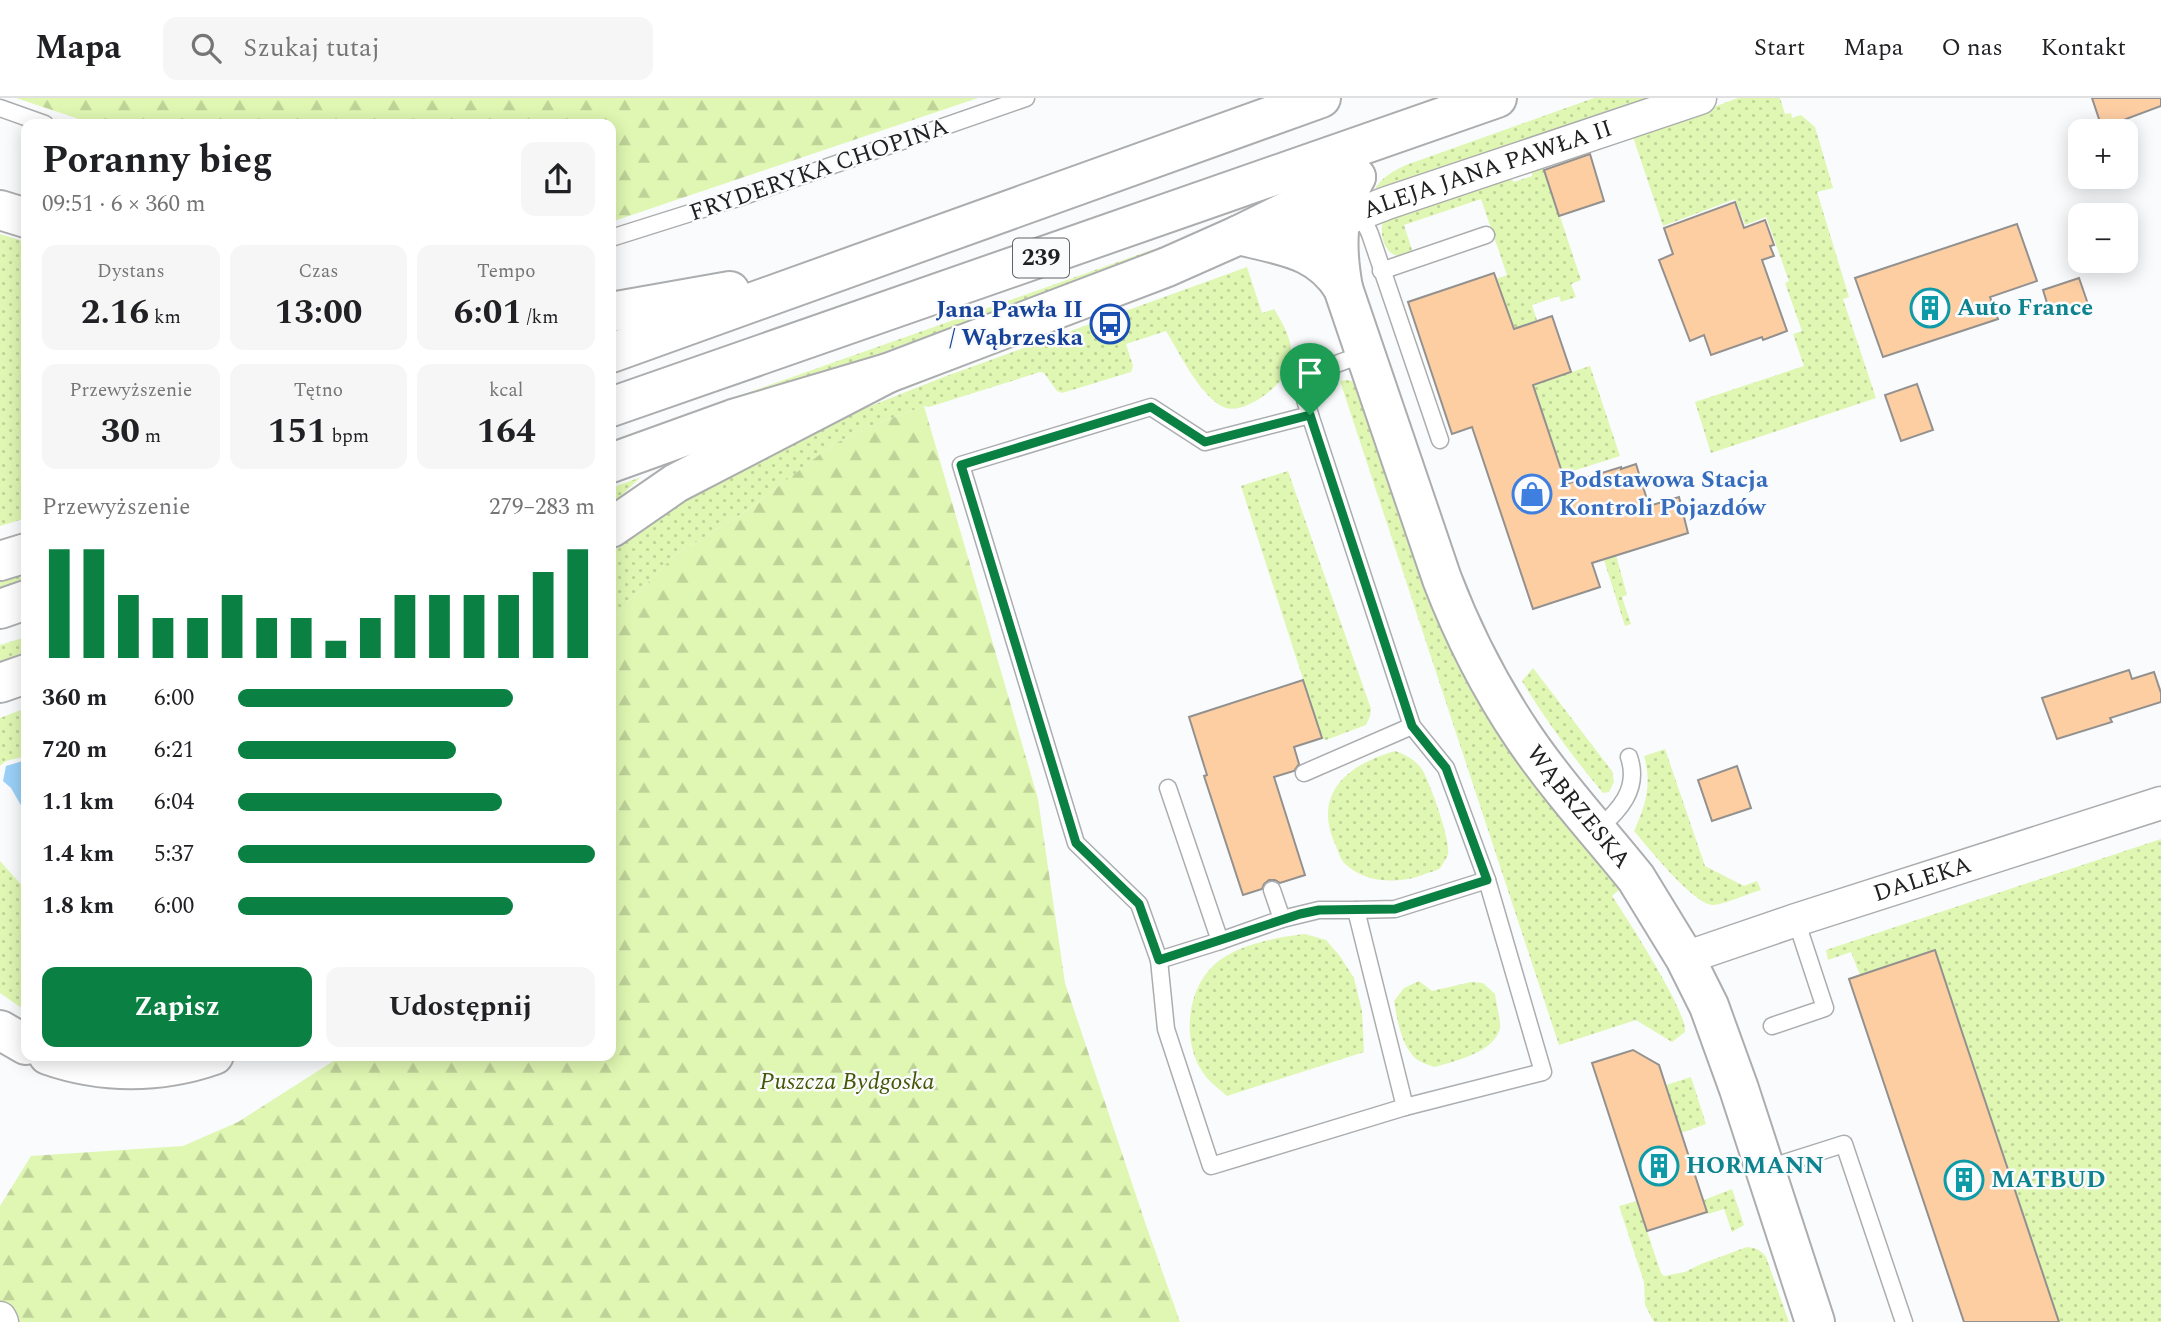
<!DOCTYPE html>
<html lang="pl">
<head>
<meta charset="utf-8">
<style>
	body { margin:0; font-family:Spectral,serif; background:#f6f6f6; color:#202124; height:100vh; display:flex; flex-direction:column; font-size:26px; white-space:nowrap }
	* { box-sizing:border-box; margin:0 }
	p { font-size:23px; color:#757577 }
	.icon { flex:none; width:38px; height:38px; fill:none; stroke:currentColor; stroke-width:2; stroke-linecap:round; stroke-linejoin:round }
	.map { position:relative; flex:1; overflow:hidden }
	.sheet { position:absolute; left:21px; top:21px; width:595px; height:942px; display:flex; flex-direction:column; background:#fff; border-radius:14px; box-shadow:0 4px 18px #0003 }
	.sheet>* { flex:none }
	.controls { position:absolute; left:2068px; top:21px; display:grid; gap:14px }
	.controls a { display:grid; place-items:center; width:70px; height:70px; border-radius:14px; background:#fff; box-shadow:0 4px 18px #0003; font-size:35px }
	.pin { position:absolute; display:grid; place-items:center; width:60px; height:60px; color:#fff; margin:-72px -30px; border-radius:50% 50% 50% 0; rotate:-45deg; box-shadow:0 0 7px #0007 }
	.pin .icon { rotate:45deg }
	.round { display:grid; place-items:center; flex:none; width:74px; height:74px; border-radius:14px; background:#f6f6f6 }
	.headline { display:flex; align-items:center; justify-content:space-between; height:119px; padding:0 21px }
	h1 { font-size:38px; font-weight:700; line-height:52px }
	.figures { display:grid; grid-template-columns:repeat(3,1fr); gap:10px; height:119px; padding:7px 21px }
	.figures div { display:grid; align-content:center; border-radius:14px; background:#f6f6f6; text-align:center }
	.figures b { font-size:35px; font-weight:700 }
	.figures small { font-size:19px; font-weight:400 }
	.figures p { font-size:19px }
	.chart { height:196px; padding:14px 21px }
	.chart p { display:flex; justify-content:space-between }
	.chart svg { width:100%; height:126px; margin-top:7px; stroke:#0b8043; stroke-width:6 }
	.button { display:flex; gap:14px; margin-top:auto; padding:14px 21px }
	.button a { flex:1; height:80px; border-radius:14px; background:#0b8043; color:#fff; font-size:28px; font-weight:700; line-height:80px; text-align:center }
	.button a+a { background:#f6f6f6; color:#202124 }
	ul { padding:0 21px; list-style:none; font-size:23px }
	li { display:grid; grid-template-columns:112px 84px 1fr; align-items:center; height:52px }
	li i { height:18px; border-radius:9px; background:#0b8043 }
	header { display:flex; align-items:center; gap:42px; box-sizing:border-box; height:98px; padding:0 35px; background:#fff; border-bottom:2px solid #e0e0e0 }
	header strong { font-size:33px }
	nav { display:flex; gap:38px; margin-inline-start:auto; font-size:24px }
	.search { width:490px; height:63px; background:#f6f6f6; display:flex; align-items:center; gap:18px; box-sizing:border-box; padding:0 24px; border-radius:14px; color:#757577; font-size:26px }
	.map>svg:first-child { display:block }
	.green { fill:url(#green-dots) }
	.forest { fill:url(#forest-firs) }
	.water { fill:#9bd1f8 }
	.building { fill:#fecea3; stroke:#93918f; stroke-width:2 }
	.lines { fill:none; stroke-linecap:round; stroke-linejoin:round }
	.service-casing { stroke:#acadaf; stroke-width:19 }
	.minor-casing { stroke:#acadaf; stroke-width:35 }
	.tertiary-casing { stroke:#acadaf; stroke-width:42 }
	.primary-casing { stroke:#acadaf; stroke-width:42 }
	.service { stroke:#fff; stroke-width:16 }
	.minor { stroke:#fff; stroke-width:32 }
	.tertiary { stroke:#fff; stroke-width:38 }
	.primary { stroke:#fff; stroke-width:38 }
	.route-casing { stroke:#fff; stroke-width:14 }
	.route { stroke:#0b8043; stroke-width:9 }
	.labels { text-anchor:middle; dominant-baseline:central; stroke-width:5; stroke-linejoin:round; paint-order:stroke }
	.shield { fill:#fafbfd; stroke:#616263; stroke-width:2 }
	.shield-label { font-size:23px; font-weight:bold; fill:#202121 }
	.street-label { font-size:24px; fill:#202121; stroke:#fafbfd }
	.culture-label { font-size:24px; font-weight:bold; fill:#0d838f; stroke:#fafbfd; text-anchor:start }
	.transit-label { font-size:24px; font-weight:bold; fill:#164399; stroke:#fafbfd; text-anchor:end }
	.shop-label { font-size:24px; font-weight:bold; fill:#366cbe; stroke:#fafbfd; text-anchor:start }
	.park-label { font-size:24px; font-style:italic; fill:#435705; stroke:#fafbfd }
</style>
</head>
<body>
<header>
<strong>Mapa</strong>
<div class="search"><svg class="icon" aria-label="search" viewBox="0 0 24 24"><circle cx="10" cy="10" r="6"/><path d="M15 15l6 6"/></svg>Szukaj tutaj</div>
<nav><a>Start</a><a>Mapa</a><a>O nas</a><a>Kontakt</a></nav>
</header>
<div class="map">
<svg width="2161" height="1224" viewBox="0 0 2161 1224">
	<defs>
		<pattern id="green-dots" width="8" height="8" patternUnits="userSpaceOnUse" patternTransform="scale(1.75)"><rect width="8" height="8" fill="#dff7b2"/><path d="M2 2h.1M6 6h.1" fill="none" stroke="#bfd399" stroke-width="1.8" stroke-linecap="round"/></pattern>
		<pattern id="forest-firs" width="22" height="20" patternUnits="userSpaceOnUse" patternTransform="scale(1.75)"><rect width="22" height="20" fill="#dff7b2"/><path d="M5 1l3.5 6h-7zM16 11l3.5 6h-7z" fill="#bfd399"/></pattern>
	</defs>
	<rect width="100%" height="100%" fill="#fafbfd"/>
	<g class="green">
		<path d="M1594 0H1673L1374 93C1380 80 1393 73 1406 67Z"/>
		<path d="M1738 0H1780L1785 16 1791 15 1792 20 1801 17 1815 29 1833 90 1817 94 1849 199 1843 201 1876 300 1711 355 1695 304 1804 268 1793 236 1802 233 1785 185 1789 183 1766 119 1745 127 1735 101 1663 128 1633 39Z"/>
		<path d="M1583 53 1589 56 1544 70 1581 182 1571 186 1576 199 1561 204 1559 198 1532 207 1556 279 1590 268 1620 358 1573 373 1588 416 1616 457 1627 497 1622 499 1631 526 1625 528 1603 459 1591 462 1496 181 1507 177 1481 101 1404 127 1413 155C1409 156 1405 158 1401 158 1384 159 1378 133 1384 121L1507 77 1514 84 1532 78V71Z"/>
		<path d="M0 136 26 144V420L0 428Z"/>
		<path d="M1197 136 1142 162 611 351V343Z"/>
		<path d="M1247 169 1262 215 1274 211C1284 227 1296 248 1290 267 1285 286 1246 316 1226 310 1202 302 1179 254 1166 233L1126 246 1133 268 1131 274 1062 295 1057 293 1044 275 1040 274 929 309 924 308 867 330 832 347 749 411 674 458 611 522V455L648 425 673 408 828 325 941 280Z"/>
		<path d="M1346 282 1352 283 1359 291C1395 403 1425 518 1486 618 1524 680 1575 735 1619 792L1612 798C1626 819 1688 914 1685 934L1672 944 1636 922 1559 947 1340 283Z"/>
		<path d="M1288 373 1371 611 1370 618 1366 627 1326 642 1322 640 1241 388Z"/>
		<path d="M641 379 611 407V390Z"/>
		<path d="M26 474V488L0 497V482Z"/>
		<path d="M26 539V554L0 563V547Z"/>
		<path d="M1533 570 1612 673 1614 684 1609 694 1603 695C1573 659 1546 623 1522 583Z"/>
		<path d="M26 610V658L6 663 0 668V620Z"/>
		<path d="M1665 651 1705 768 1744 788 1757 783 1761 792C1750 795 1723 807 1713 807 1694 807 1647 748 1634 733 1646 707 1652 686 1644 658Z"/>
		<path d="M1395 653C1406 657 1414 661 1421 670 1429 681 1451 743 1448 756 1447 759 1442 768 1440 770 1437 773 1429 774 1425 776 1400 786 1367 786 1345 766 1341 762 1338 754 1336 748 1311 695 1349 666 1395 653Z"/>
		<path d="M2161 741V1224H2059L1935 853 1860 877 1851 854 1828 862 1826 852Z"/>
		<path d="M0 763 26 792V913L0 895Z"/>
		<path d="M1305 836 1326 842 1339 857 1354 880 1362 913 1364 954 1227 998C1221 992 1213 987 1207 980 1181 950 1185 893 1214 867 1236 847 1277 839 1305 836Z"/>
		<path d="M1419 883 1432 893 1471 884 1483 885 1495 896C1496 904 1501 923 1500 930 1495 954 1455 963 1435 969 1428 967 1419 964 1414 959 1401 945 1397 921 1394 903L1404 890Z"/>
		<path d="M1691 979 1706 1026 1681 1035 1666 987Z"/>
		<path d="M1732 1091 1744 1127 1732 1134 1724 1111 1708 1116 1704 1102Z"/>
		<path d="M1637 1103 1661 1175 1664 1178 1685 1174 1701 1166 1747 1149C1756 1150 1761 1152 1766 1159L1789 1224H1654L1645 1207 1644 1184 1619 1108Z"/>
	</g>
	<g class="forest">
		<path d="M16 0H978L611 124V26H94Z"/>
		<path d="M924 308 1038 701 1065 885 1145 1124 1180 1224H0V1108L31 1058 183 1048 238 1024 343 957H611V522L674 458 749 411 832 347 867 330Z"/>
	</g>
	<path class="water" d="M26 662V716L11 690 3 683 6 668Z"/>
	<g class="building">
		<path d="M2092 0H2161V8L2102 30Z"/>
		<path d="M1590 56 1604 103 1559 118 1544 72Z"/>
		<path d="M1735 104 1744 130 1765 122 1774 147 1770 148 1774 158 1762 162 1787 233 1763 242 1762 239 1711 257 1704 237 1690 243 1659 162 1673 156 1664 130Z"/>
		<path d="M2017 126 2037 183 1990 199 1998 221 1883 259 1855 180Z"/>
		<path d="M1494 175 1514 231 1552 218 1571 274 1533 287 1566 386 1621 369V371L1636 366 1649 408 1679 399 1688 435 1592 465 1600 489 1533 511 1472 329 1452 336 1408 204Z"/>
		<path d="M2079 180 2088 206 2051 218 2043 192Z"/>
		<path d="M1917 286 1933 332 1901 343 1885 297Z"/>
		<path d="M2129 572 2132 581 2154 574 2161 595V604L2110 620 2112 624 2057 641 2042 600Z"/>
		<path d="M1303 582 1322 640 1294 649 1299 666 1294 673 1274 679 1305 777 1280 785 1275 782H1269L1264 786 1262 791 1243 797 1204 678 1207 677 1189 619Z"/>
		<path d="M1737 668 1751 710 1712 723 1698 682Z"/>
		<path d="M1935 852 1962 934 2059 1224H1964L1849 881Z"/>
		<path d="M1633 952 1659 967 1707 1114 1647 1133 1592 965Z"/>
	</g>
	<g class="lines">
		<defs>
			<g id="service">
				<path d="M0 10 45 26"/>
				<path d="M1361 116 1370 136 1440 342"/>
				<path d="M611 140 741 99 1026 0"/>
				<path d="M1381 173 1486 137"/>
				<path d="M1310 317 1412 628 1446 670 1487 782"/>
				<path d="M1304 675 1412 628"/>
				<path d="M1168 690 1220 843 1159 862 1139 806 1076 745 961 367 1151 309 1205 344 1310 317C1309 312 1305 305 1305 300 1306 271 1345 263 1366 256"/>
				<path d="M1597 732C1619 713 1640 691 1629 659"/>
				<path d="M1356 812 1395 811 1487 782 1543 974 1405 1009"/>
				<path d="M1220 843 1282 821 1272 792"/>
				<path d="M1159 862 1166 931 1211 1068 1405 1009 1356 812H1319L1282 821"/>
				<path d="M1772 928 1825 910 1796 822"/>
				<path d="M1765 1071 1844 1046 1904 1224"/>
			</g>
			<g id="minor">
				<path id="s1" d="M1279 147 1387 105 1700 0"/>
				<path id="s2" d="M1685 860 1796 822 2161 705"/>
				<path d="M0 1220 2 1224"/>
			</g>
			<g id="tertiary">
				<path id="s3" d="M1239 137C1281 148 1319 150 1343 190L1442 481C1463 536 1490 589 1523 638 1557 688 1598 733 1636 780L1685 860 1709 908 1739 991 1815 1224"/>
				<path d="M1343 190C1336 151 1335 114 1356 79"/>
				<path d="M611 430 676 385 888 275 1167 169 1239 137 1356 79"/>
				<path d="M0 932 26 947"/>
				<path d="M48 957C102 976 160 976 214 957"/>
			</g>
			<g id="primary">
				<path d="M0 112 26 120"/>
				<path d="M611 214 730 193"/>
				<path d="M611 255 1321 0"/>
				<path d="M611 309 1497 0"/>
				<path d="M611 365 733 321 888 275"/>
				<path d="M0 463 26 455"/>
				<path d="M0 511 26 502"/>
				<path d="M0 585 26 576"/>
			</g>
		</defs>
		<use href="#service" class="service-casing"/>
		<use href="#minor" class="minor-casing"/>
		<use href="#tertiary" class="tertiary-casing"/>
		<use href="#primary" class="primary-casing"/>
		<use href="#service" class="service"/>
		<use href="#minor" class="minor"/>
		<use href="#tertiary" class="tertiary"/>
		<use href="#primary" class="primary"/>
	</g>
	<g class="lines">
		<defs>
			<path id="route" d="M1151 309 1205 344 1310 317 1412 628 1446 670 1487 782 1395 811 1319 812 1300 816 1159 862 1139 806 1076 745 961 367Z"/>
		</defs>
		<use href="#route" class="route-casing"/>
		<use href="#route" class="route"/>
	</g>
	<defs>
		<symbol id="building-ring" viewBox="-11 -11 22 22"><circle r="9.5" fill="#fafbfd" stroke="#0f9aa8" stroke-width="1.5"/><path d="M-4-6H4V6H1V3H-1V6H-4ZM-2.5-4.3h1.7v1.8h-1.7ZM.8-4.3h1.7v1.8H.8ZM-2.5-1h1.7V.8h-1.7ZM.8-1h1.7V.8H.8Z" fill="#0f9aa8"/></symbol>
		<symbol id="bus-ring" viewBox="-11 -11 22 22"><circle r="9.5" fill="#fafbfd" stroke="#1a4fb4" stroke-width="1.5"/><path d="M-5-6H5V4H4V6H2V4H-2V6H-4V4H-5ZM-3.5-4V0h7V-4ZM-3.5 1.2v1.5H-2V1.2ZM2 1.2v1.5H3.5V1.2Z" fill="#1a4fb4"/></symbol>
		<symbol id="shop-ring" viewBox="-11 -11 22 22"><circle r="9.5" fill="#fafbfd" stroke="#3f7fe0" stroke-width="1.5"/><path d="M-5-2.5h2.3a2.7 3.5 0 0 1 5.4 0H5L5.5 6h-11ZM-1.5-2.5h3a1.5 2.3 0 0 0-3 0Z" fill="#3f7fe0"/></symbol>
	</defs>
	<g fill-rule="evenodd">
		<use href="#building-ring" x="1908" y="188" width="44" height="44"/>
		<use href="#bus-ring" x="1088" y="204" width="44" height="44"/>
		<use href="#shop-ring" x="1510" y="374" width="44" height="44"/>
		<use href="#building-ring" x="1637" y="1046" width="44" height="44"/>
		<use href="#building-ring" x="1942" y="1060" width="44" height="44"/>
	</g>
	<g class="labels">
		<rect class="shield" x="1013" y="140.5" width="56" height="39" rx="5"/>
		<g class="shield-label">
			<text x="1041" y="160">239</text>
		</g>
		<g class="street-label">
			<text transform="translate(819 72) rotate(-19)">FRYDERYKA CHOPINA</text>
			<text stroke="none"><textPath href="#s1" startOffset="222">ALEJA JANA PAWŁA II</textPath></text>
			<text stroke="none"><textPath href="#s3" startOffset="695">WĄBRZESKA</textPath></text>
			<text stroke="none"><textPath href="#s2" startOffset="250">DALEKA</textPath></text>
		</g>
		<g class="culture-label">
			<text x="1957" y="210">Auto France</text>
			<text x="1686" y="1068">HORMANN</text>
			<text x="1991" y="1082">MATBUD</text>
		</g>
		<g class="transit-label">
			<text x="1083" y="212">Jana Pawła II<tspan x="1083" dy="28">/ Wąbrzeska</tspan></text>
		</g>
		<g class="shop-label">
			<text x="1559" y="382">Podstawowa Stacja<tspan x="1559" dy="28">Kontroli Pojazdów</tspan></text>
		</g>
		<g class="park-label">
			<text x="847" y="984">Puszcza Bydgoska</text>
		</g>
	</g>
</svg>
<div class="controls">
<a>+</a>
<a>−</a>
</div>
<div class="pin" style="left:1310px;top:317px;background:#1e9e55"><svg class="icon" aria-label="arrive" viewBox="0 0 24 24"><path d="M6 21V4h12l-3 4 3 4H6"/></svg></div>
<section class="sheet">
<div class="headline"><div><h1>Poranny bieg</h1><p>09:51 · 6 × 360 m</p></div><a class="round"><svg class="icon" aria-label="share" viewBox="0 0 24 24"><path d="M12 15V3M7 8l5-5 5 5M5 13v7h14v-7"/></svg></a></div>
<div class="figures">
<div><p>Dystans</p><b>2.16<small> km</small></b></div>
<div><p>Czas</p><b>13:00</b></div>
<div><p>Tempo</p><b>6:01<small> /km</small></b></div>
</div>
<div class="figures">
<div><p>Przewyższenie</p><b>30<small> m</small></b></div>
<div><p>Tętno</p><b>151<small> bpm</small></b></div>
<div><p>kcal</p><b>164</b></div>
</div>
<div class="chart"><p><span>Przewyższenie</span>279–283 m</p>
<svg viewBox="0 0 160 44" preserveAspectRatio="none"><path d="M5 44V6M15 44V6M25 44V22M35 44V30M45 44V30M55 44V22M65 44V30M75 44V30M85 44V38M95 44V30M105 44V22M115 44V22M125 44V22M135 44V22M145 44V14M155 44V6"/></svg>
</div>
<ul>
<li><b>360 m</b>6:00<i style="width:77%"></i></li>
<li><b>720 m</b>6:21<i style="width:61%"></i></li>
<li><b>1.1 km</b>6:04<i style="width:74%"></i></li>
<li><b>1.4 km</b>5:37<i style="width:100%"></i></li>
<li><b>1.8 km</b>6:00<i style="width:77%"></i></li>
</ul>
<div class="button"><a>Zapisz</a><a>Udostępnij</a></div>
</section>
</div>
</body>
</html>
